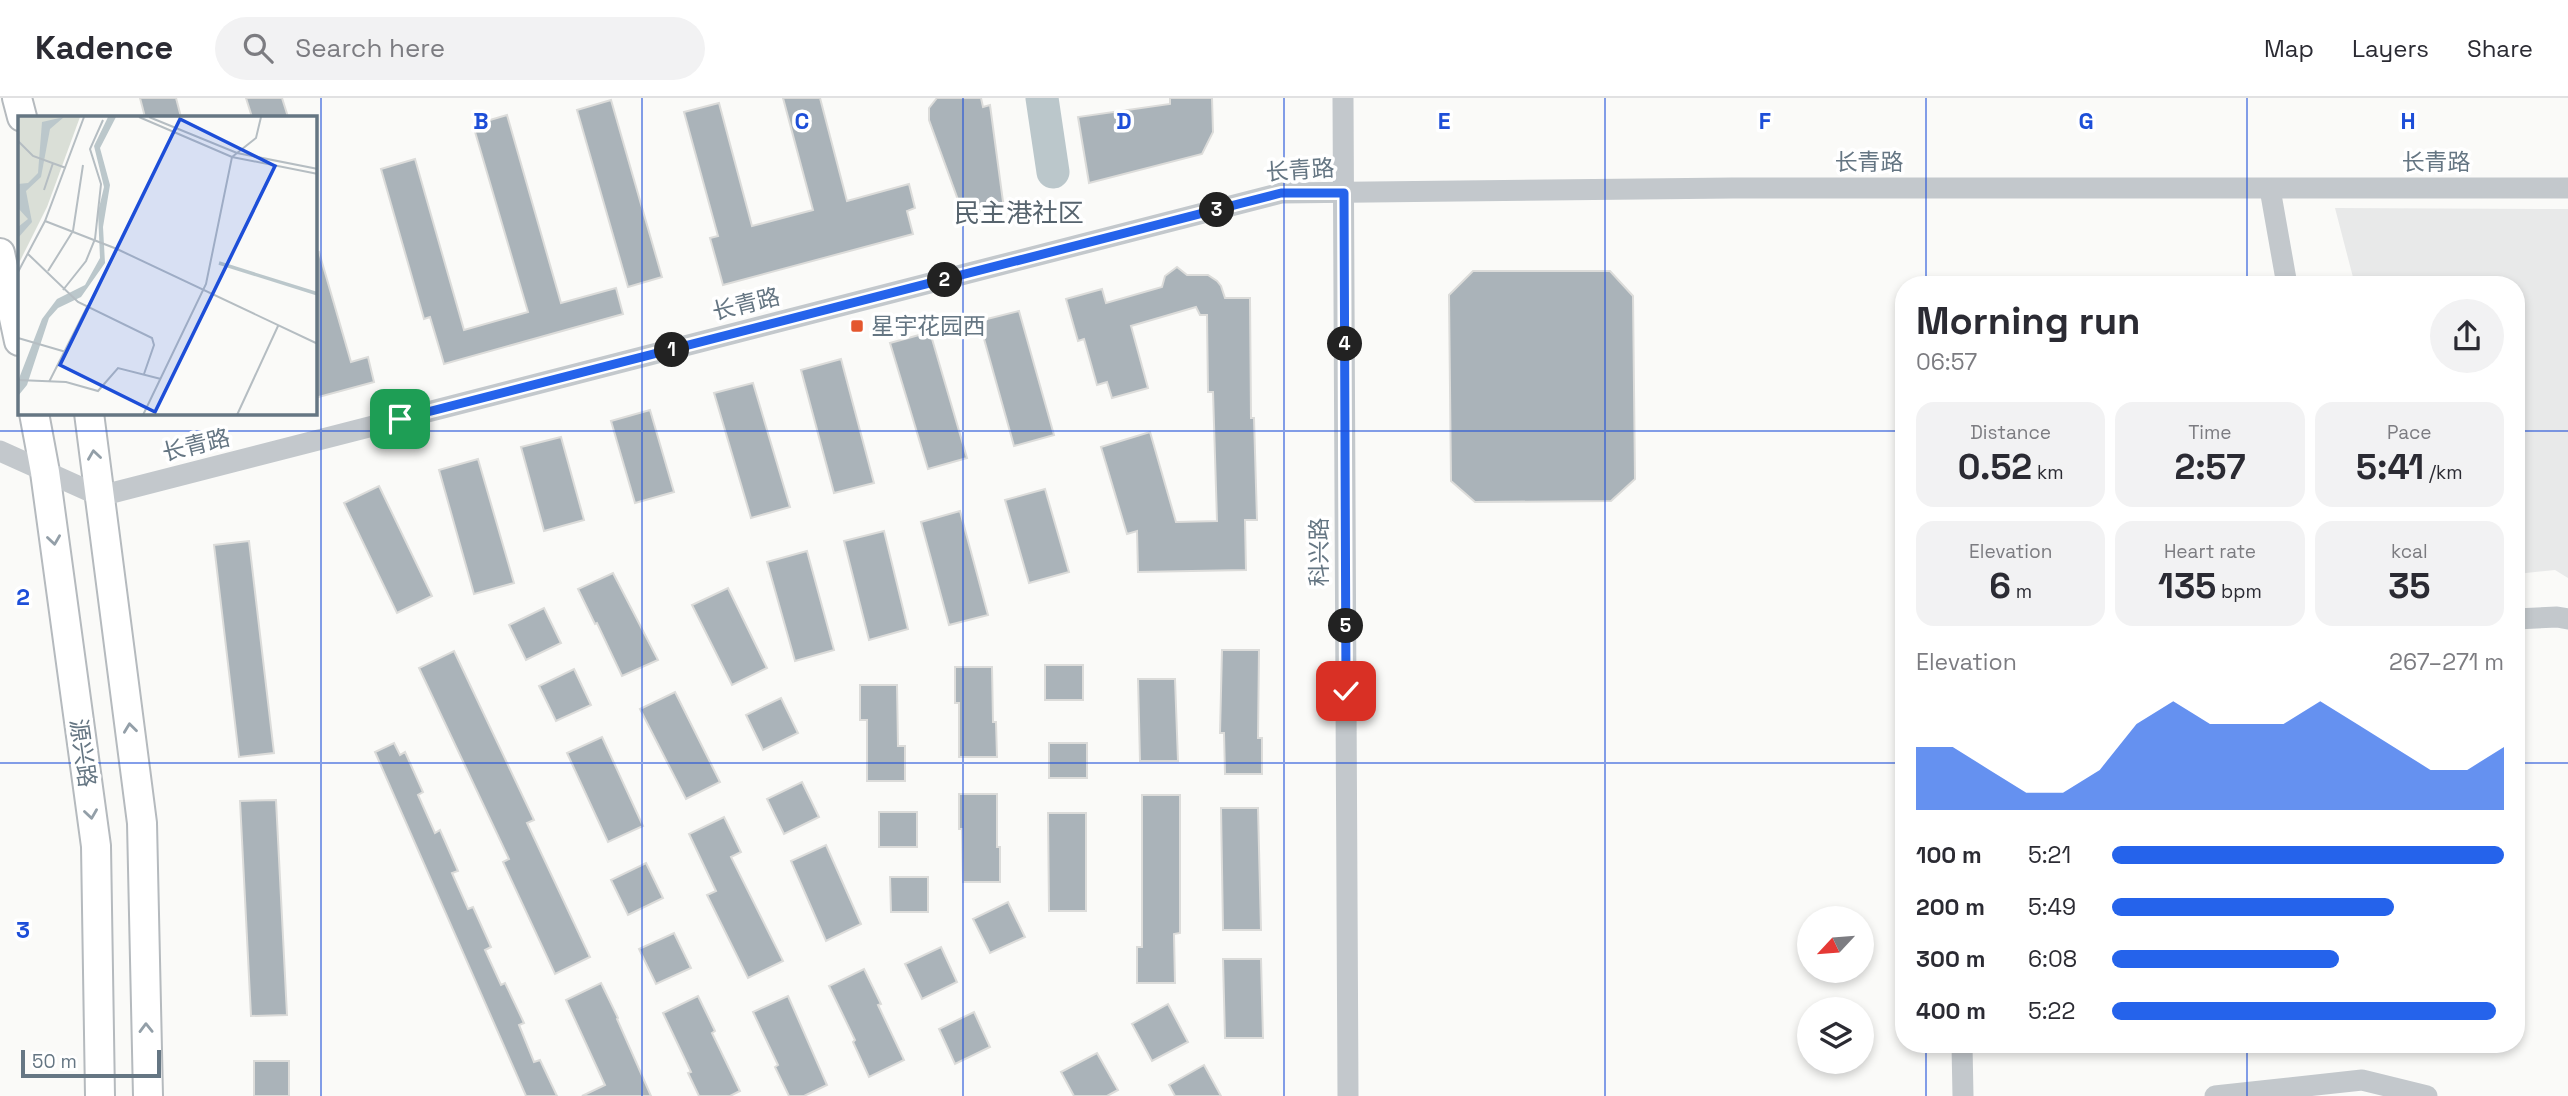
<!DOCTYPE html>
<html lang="en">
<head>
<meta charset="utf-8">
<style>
	body { margin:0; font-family:"Space Grotesk","Noto Sans SC",sans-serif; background:#f2f2f3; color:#2b2b33; height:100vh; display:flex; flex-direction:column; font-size:26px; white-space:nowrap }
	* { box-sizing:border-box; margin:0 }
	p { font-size:23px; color:#7c7c81 }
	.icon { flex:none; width:38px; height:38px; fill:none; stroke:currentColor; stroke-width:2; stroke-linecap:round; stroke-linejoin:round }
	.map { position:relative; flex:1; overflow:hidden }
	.panel { position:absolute; left:1895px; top:178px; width:630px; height:777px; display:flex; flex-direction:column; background:#fff; border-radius:28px; box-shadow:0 4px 10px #0003 }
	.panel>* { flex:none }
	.needle { width:46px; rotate:244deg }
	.fabs { position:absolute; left:1797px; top:808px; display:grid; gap:14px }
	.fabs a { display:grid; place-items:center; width:77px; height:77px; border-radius:50%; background:#fff; box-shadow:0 4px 10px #0003; font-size:35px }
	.scale { position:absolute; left:21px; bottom:18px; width:140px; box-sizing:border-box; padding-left:7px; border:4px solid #657683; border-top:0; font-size:19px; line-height:24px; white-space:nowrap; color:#657683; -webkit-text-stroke:5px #fff; paint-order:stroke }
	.pin { position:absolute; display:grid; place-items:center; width:60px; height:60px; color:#fff; margin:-30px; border-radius:14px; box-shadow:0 4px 10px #0006 }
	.km { position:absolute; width:35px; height:35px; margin:-18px; border-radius:50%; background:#222; color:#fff; font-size:19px; line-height:35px; text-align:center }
	.round { display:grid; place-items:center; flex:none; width:74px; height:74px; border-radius:37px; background:#f2f2f3 }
	.overview { display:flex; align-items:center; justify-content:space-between; height:119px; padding:0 21px }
	h1 { font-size:38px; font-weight:700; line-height:52px }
	.stats { display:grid; grid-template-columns:repeat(3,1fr); gap:10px; height:119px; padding:7px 21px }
	.stats div { display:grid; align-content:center; border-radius:18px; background:#f2f2f3; text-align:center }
	.stats b { font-size:35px; font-weight:700 }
	.stats small { font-size:19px; font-weight:400 }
	.stats p { font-size:19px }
	.chart { height:196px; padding:14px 21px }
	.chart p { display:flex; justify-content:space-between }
	.chart svg { width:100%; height:126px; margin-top:7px; fill:#2563eb; opacity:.7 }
	ul { padding:0 21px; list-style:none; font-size:23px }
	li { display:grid; grid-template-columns:112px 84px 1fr; align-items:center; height:52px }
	li i { height:18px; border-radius:9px; background:#2563eb }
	header { display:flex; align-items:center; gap:42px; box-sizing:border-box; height:98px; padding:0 35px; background:#fff; border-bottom:2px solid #e1e1e2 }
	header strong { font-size:33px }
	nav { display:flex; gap:38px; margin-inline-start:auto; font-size:24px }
	.search { width:490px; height:63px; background:#f2f2f3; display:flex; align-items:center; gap:18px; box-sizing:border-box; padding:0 24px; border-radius:38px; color:#7c7c81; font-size:26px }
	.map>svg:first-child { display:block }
	.built { fill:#e8e9e9 }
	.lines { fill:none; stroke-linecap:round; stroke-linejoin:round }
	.river { stroke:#bbc7cb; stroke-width:33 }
	.building { fill:#aab3b9; stroke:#dcdcda; stroke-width:2 }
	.major-casing { stroke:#b5babe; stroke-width:32 }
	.minor { stroke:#c3c8cc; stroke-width:21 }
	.major { stroke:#fff; stroke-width:28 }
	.oneway { stroke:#939fa8 }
	.route-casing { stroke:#fff; stroke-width:14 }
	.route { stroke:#2563eb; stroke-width:9 }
	.grid { fill:none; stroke:#1d4ed8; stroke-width:2; stroke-opacity:0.55 }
	.poi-dot { fill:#e4572e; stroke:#fff; stroke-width:2.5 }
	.labels { text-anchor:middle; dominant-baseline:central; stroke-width:7; stroke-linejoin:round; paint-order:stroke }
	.street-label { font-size:23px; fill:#657683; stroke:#fff }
	.poi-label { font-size:23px; fill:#657683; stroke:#fff; text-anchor:start }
	.quarter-label { font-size:26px; fill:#57646e; stroke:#fff }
	.inset-river { fill:none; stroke:#bbc7cb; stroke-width:3.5 }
	.inset-road { fill:none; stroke:#b5bdc2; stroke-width:2 }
	.view { fill:#1d4ed8; fill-opacity:0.15; stroke:#1d4ed8; stroke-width:3.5 }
	.inset-edge { fill:none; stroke:#657683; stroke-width:3.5 }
	.grid-label { font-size:23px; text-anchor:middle; font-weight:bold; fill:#1d4ed8; stroke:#fff; stroke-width:7; stroke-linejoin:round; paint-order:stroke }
</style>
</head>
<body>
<header>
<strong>Kadence</strong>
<div class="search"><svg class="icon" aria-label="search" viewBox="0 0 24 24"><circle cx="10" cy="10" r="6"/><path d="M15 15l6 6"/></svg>Search here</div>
<nav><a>Map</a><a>Layers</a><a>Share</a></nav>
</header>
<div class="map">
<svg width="2568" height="998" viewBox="0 0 2568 998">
	<rect width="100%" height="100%" fill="#fafaf8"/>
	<path class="built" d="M2335 110 2568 111V480L2555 472 2517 476 2516 187H2355Z"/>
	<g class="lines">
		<path class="river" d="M1042 0 1053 74"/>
	</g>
	<g class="building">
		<path d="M140 0H176L181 19H145Z"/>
		<path d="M246 0H282L288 19H252Z"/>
		<path d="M783 0H820L847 103 909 86 915 110 907 113 913 136 723 187 710 140 718 138 684 14 719 5 752 128 813 112Z"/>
		<path d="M937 0H981L983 9 990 7 1004 111 965 121 929 22V10Z"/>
		<path d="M1170 0H1212L1213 34 1202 56 1089 85 1078 19 1170 6Z"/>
		<path d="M611 2 662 179 628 189 577 12Z"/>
		<path d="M507 17 561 205 616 190 623 216 444 266 430 219 424 221 381 71 415 61 464 232 528 214 473 27Z"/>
		<path d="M319 154 351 264 368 259 374 284 315 300V155Z"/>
		<path d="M1177 169 1187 177H1208L1217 183 1221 188 1225 200H1250L1251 320H1254L1257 422H1245L1246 472 1138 474 1137 433 1127 436 1101 349 1150 334 1176 424 1217 423 1213 294H1208L1207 217H1200L1196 209 1131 228 1148 290 1112 300 1107 284 1097 287 1084 241 1078 243 1066 201 1102 191 1106 205 1162 189 1165 178Z"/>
		<path d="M1473 173H1610L1633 198 1635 381 1611 403 1475 404 1451 383 1449 197Z"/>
		<path d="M1019 213 1054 337 1014 348 979 223Z"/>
		<path d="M930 234 967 360 928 371 890 245Z"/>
		<path d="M841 261 874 385 834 395 801 272Z"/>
		<path d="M753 285 790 409 751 420 714 295Z"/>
		<path d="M650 312 674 394 635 405 611 323Z"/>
		<path d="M561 339 584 422 544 433 521 349Z"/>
		<path d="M478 361 514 485 474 496 439 372Z"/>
		<path d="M379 388 432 498 397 515 344 405Z"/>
		<path d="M1045 391 1069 474 1029 485 1005 402Z"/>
		<path d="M960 413 988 517 949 527 921 424Z"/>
		<path d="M884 433 908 531 869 542 844 443Z"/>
		<path d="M249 443 274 655 239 659 214 447Z"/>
		<path d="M807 453 834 552 795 563 767 464Z"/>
		<path d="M613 475 658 562 622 578 597 525 595 526 578 491Z"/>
		<path d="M728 490 767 570 732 587 692 507Z"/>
		<path d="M544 510 561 545 526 562 509 527Z"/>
		<path d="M1222 552H1259L1258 640H1262V676H1225L1224 635H1220Z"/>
		<path d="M454 553 534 722 527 725 590 859 555 876 503 764 509 761 419 570Z"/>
		<rect x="1045" y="567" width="38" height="35"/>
		<path d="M955 569H992L993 624H996L997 659H959V605H955Z"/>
		<path d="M574 571 591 607 556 623 539 588Z"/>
		<path d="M1138 581H1175L1178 663H1140Z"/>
		<path d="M860 587H897L898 648H905V683H867V622H860Z"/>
		<path d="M675 594 720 684 686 701 640 611Z"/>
		<path d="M781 600 798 635 763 652 746 617Z"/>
		<path d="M602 639 643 728 608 744 567 655Z"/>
		<path d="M394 645 400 657 405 654 423 694 418 697 435 735 440 732 458 773 452 775 468 811 473 809 491 849 485 852 501 887 505 885 524 925 519 927 534 964 540 962 557 998H526L375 654Z"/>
		<rect x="1049" y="645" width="38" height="35"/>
		<path d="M802 684 819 719 784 736 767 701Z"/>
		<path d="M959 696H997V749H1000V784H963L962 731H959Z"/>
		<path d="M1142 697H1180V835L1174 836 1175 885H1137V849H1142Z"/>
		<path d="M276 702 287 917 251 918 240 703Z"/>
		<path d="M1221 710H1258L1261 832H1223Z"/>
		<rect x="879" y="714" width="38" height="35"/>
		<path d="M1048 715H1086V813H1049Z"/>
		<path d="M724 719 741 754 731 759 783 863 748 880 707 797 716 793 689 736Z"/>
		<path d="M826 747 861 826 826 843 791 763Z"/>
		<path d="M646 765 663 800 628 817 611 782Z"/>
		<path d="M890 779H928V814H891Z"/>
		<path d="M1008 804 1025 839 990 855 973 821Z"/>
		<path d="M674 835 691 870 656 886 639 851Z"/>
		<path d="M941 849 957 884 922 901 905 866Z"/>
		<path d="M1223 861H1261L1263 940H1225Z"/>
		<path d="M864 871 881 906 878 907 904 962 869 979 853 944 855 942 829 888Z"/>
		<path d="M601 885 618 920 617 921 651 998H582L605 987 566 902Z"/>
		<path d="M698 898 715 933 712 935 740 993 730 998H699L688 975 691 974 663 915Z"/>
		<path d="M788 898 827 987 804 998H789L775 969 778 967 753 914Z"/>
		<path d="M1168 906 1188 944 1152 963 1132 926Z"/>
		<path d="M974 914 990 949 955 966 939 931Z"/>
		<path d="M1097 955 1118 992 1107 998H1074L1061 974Z"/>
		<rect x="254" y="963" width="35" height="35"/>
		<path d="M1204 967 1221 998H1175L1169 987Z"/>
	</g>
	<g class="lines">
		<defs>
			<g id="major">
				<path d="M17 0 22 19"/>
				<path d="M0 155 19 243"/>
				<path d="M34 315 45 374 96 748 100 998"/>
				<path d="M89 315 142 725 148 998"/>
			</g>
		</defs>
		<use href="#major" class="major-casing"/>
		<g class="minor">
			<path d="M1343 0 1348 998"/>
			<path d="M2270 91 2287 187"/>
			<path d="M0 353 100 398 1281 95 1733 90H2568"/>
			<path d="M2516 521 2557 519 2568 521"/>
			<path d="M1962 947 1963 998"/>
			<path d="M2215 998 2362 982 2427 998"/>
		</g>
		<use href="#major" class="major"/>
	</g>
	<defs><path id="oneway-chevron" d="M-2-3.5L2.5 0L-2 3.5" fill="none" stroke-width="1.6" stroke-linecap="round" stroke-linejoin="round" transform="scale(1.75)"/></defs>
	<g class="oneway">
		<use href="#oneway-chevron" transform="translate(94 357) rotate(-98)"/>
		<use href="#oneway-chevron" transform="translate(54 442) rotate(82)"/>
		<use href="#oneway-chevron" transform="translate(130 630) rotate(-97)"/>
		<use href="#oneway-chevron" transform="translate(91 716) rotate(82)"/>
		<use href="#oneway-chevron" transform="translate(146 930) rotate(-91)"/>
	</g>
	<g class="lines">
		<defs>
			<path id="route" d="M400 321 1281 95H1344L1346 593"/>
		</defs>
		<use href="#route" class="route-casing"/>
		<use href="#route" class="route"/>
	</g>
	<path class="grid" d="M321 0V998M642 0V998M963 0V998M1284 0V998M1605 0V998M1926 0V187M2247 0V187M0 333H1904M2516 333H2568M0 665H1904M2516 665H2568M1926 947V998M2247 947V998"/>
	<rect class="poi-dot" x="850" y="221" width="14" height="14" rx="3.5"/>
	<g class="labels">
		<g class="street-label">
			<text x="1869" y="64">长青路</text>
			<text x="2436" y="64">长青路</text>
			<text transform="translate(1300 72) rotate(-4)">长青路</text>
			<text transform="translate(746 206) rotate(-14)">长青路</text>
			<text transform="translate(196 347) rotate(-14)">长青路</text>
			<text transform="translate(1319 454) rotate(-90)">科兴路</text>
			<text transform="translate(83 655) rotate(82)">源兴路</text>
		</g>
		<g class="poi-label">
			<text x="871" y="228">星宇花园西</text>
		</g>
		<g class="quarter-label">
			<text x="1019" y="115">民主港社区</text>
		</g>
	</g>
	<g transform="translate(18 18)">
		<rect width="299" height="299" fill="#fafaf8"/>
		<path d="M0 1H62L29 91 0 149Z" fill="#dadfd7"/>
		<path d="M46 1 32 13 23 61 8 75 14 106 0 122V111L10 103 0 92V68L10 67 20 57 24 6ZM90 1H98L82 32 92 69 85 111 87 147 63 181 40 192 31 202 9 269 0 280V265L24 203 39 183 67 169 82 142 80 96 86 71 76 30Z" fill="#bbc7cb"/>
		<path class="inset-river" d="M201 147 300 178"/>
		<path class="inset-road" d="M121 1 214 41 300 58M131 1 219 37 300 53M0 25 15 40 48 52M26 74 35 47M27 105 99 133 300 228M10 138 60 186 134 222 136 229 126 258M30 155 55 115 65 49M0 156 27 105 66 1M45 174 68 145 77 123 83 68 72 33 85 4M0 222 48 236M0 264 48 266 80 275 100 252 143 263M31 266 69 191M125 299 188 168 214 41 238 22 243 1M219 299 260 210"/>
		<path class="view" d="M162 3 257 50 137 296 42 249Z"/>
		<rect width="299" height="299" class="inset-edge"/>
	</g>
	<g class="grid-label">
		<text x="481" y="31">B</text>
		<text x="802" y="31">C</text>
		<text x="1124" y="31">D</text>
		<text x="1444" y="31">E</text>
		<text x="1765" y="31">F</text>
		<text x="2086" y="31">G</text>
		<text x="2408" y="31">H</text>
		<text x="23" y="507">2</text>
		<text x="23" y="840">3</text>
	</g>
</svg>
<div class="fabs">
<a><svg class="needle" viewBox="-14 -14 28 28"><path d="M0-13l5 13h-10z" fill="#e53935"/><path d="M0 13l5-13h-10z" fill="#7c7c81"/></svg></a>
<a><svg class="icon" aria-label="layers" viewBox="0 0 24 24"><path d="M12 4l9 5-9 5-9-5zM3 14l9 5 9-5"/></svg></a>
</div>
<div class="scale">50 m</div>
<div class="pin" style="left:400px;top:321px;background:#1e9e55"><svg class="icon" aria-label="arrive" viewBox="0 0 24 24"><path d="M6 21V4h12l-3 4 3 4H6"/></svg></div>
<div class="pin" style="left:1346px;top:593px;background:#d93025"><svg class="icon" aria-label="check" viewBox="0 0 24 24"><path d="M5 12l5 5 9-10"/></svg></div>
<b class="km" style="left:672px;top:252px">1</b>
<b class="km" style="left:945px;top:182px">2</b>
<b class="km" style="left:1217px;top:112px">3</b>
<b class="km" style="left:1345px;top:246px">4</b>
<b class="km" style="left:1346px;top:528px">5</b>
<section class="panel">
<div class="overview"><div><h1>Morning run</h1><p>06:57</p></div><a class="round"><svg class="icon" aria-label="share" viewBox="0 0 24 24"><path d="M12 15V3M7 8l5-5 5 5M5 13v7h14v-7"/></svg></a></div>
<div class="stats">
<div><p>Distance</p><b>0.52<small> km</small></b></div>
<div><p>Time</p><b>2:57</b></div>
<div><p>Pace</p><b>5:41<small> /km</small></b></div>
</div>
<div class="stats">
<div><p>Elevation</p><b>6<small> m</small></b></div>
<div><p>Heart rate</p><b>135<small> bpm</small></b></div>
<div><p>kcal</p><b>35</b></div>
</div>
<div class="chart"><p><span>Elevation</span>267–271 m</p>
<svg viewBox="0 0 160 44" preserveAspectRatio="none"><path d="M0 44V22L10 22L20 30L30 38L40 38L50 30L60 14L70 6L80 14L90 14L100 14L110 6L120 14L130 22L140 30L150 30L160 22V44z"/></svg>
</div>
<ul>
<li><b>100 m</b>5:21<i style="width:100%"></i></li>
<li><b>200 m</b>5:49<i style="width:72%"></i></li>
<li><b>300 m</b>6:08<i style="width:58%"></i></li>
<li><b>400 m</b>5:22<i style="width:98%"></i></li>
</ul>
</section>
</div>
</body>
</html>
